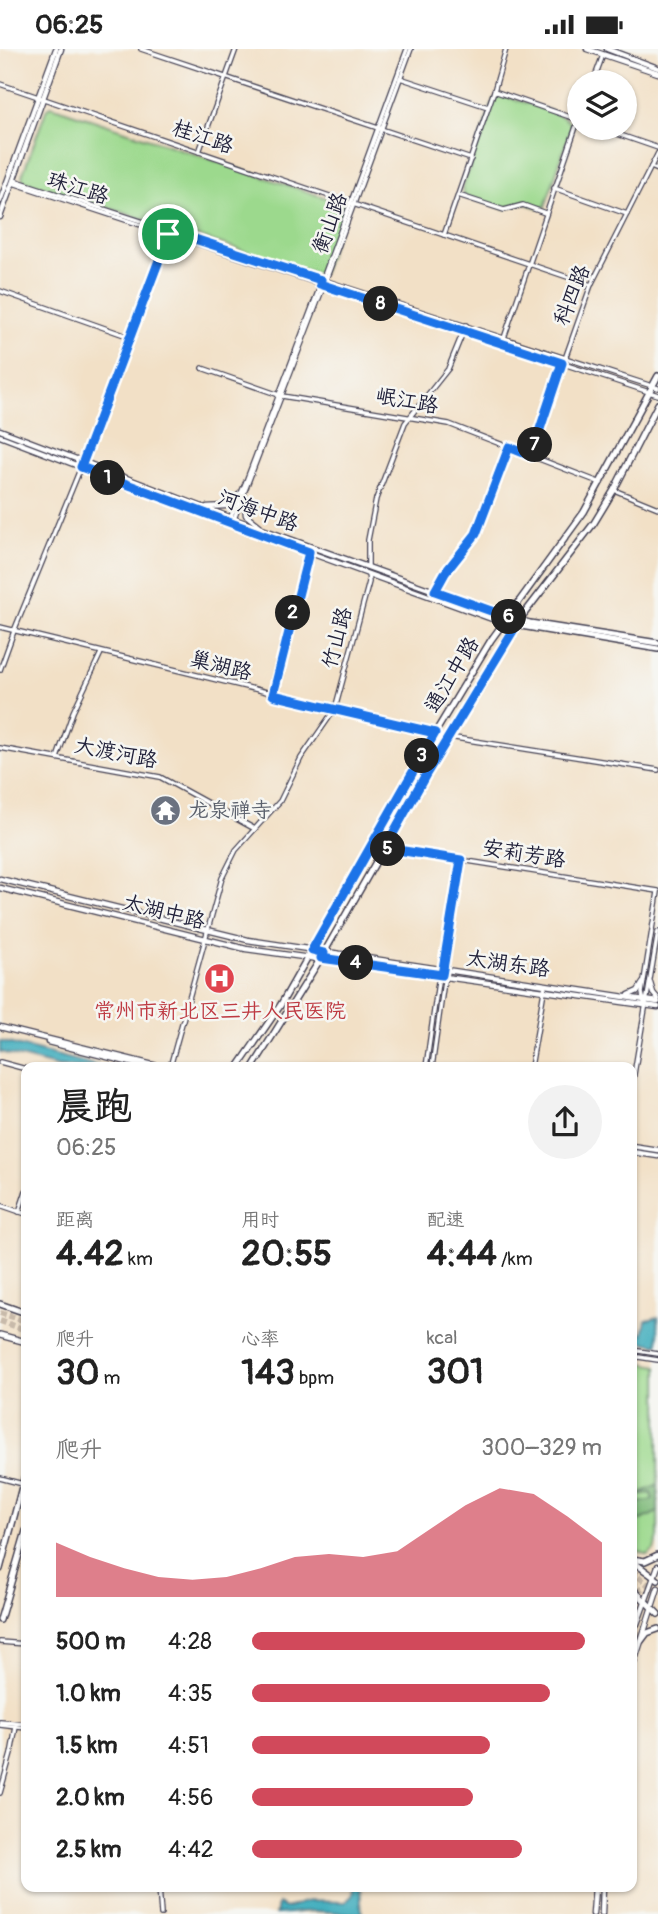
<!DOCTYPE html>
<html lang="zh">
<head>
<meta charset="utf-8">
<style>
	body { margin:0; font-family:Pangolin,"LXGW WenKai TC",sans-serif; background:#f2f2f2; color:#222; height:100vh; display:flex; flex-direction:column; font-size:26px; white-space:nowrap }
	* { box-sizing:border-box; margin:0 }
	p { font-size:23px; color:#767676 }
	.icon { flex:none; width:38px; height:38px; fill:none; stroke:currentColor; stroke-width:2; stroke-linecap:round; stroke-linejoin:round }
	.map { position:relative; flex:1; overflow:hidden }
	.details { position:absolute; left:21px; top:1013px; width:616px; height:830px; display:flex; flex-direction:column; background:#fff; border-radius:14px; box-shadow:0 2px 5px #0004 }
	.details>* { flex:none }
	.buttons { position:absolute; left:567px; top:21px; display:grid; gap:14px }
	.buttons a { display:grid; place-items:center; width:70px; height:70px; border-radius:50%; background:#fff; box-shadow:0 2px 5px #0004; font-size:35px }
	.pin { position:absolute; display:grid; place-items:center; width:60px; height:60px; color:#fff; margin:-30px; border:4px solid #fff; border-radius:50%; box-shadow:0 2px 7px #0007 }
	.km { position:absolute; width:35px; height:35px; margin:-18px; border-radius:50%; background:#222; color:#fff; font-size:19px; line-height:35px; text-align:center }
	.round { display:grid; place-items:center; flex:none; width:74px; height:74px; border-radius:37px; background:#f2f2f2 }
	.summary { display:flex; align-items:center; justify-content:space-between; height:119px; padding:0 35px }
	h1 { font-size:38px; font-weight:700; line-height:52px }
	.metrics { display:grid; grid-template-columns:repeat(3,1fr); gap:10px; height:119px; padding:7px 35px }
	.metrics div { display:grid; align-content:center }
	.metrics b { font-size:35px; font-weight:700 }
	.metrics small { font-size:19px; font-weight:400 }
	.metrics p { font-size:19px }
	.chart { height:196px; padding:14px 35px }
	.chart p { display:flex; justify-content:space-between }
	.chart svg { width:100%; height:126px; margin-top:7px; fill:#d1495b; opacity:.7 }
	ul { padding:0 35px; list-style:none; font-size:23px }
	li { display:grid; grid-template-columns:112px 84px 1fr; align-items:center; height:52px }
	li i { height:18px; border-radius:9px; background:#d1495b }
	.status { display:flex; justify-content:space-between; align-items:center; height:49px; padding:0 35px; background:#fff; direction:ltr }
	.status svg { height:19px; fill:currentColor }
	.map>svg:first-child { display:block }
	.green { fill:#9cd98d; stroke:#5f7e64; stroke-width:2 }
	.forest { fill:#7db978; stroke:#506e5a; stroke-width:2 }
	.water { fill:#3fadbd; stroke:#30687c; stroke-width:2 }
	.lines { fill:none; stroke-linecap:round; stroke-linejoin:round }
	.trunk-tunnel { stroke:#c8baaa; stroke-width:6; stroke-dasharray:6 3; stroke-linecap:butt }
	.minor-casing { stroke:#413e50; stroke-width:6 }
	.tertiary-casing { stroke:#413e50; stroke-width:6 }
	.secondary-casing { stroke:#413e50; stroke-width:7 }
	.primary-casing { stroke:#413e50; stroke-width:8 }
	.minor { stroke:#fff; stroke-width:3.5 }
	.tertiary { stroke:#fff; stroke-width:3.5 }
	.secondary { stroke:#fff; stroke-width:4.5 }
	.primary { stroke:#fff; stroke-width:5 }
	.route-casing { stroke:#fff; stroke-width:14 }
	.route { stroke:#1a73e8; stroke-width:9 }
	.labels { text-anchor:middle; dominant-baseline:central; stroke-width:5; stroke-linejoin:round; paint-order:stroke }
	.street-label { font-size:21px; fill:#22223b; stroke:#f6f6f2 }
	.worship-label { font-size:21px; fill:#5b616d; stroke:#f6f6f2; text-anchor:start }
	.health-label { font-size:21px; fill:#be3a42; stroke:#f6f6f2 }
</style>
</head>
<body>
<div class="status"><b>06:25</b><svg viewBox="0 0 49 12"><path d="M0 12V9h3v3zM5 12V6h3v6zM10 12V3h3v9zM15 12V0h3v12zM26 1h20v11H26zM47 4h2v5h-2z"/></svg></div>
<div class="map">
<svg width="658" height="1865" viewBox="0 0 658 1865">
	<rect width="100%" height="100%" fill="#f6f6f2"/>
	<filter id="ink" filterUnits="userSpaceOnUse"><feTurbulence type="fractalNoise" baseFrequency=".0143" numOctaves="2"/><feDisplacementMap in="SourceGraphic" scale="14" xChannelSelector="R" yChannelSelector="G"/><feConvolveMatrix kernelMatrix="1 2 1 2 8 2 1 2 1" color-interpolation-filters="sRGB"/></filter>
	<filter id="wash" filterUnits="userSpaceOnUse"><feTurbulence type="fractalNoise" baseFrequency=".00686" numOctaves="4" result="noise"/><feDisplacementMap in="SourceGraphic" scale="28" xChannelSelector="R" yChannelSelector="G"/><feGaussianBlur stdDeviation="1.57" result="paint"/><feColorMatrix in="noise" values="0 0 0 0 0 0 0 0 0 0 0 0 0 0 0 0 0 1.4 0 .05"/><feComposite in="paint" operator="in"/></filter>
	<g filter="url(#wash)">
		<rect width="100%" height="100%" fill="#f2e0c6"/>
		<g class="green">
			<path d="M501 46C518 52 563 62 572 76L545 158 539 159 523 154 504 160 464 147 462 140 494 49Z"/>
			<path d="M51 57 344 155 345 159 323 223 320 226 24 132 22 127 47 59Z"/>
			<path d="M632 1312 658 1317V1488L654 1501 647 1506 632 1499Z"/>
		</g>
		<path class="forest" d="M658 1436V1463L642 1471 632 1472V1455L653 1451 651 1444 636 1446Z"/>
		<g class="water">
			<path d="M0 992 103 1018H59L0 1003Z"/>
			<path d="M658 1268V1296L632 1291V1284L643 1285 646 1271Z"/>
			<path d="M353 1838H360L362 1865 314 1862 276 1865 278 1855 286 1859 308 1852 345 1853 352 1847Z"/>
		</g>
	</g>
	<g filter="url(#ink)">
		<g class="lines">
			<g class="trunk-tunnel">
				<path d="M0 1264 26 1272"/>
				<path d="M0 1272 26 1281"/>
				<path d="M632 1522 658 1544"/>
				<path d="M632 1532 656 1560"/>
			</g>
			<defs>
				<g id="minor">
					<path d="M141 0 471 110"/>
					<path d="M400 29 488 58"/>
					<path d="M593 33 603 6"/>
					<path d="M0 35 591 236"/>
					<path d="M494 42 579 71"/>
					<path d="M600 79 658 99"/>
					<path d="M651 118 658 121"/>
					<path d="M554 139 627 165"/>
					<path d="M458 146 504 161 523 156 545 164"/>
					<path d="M444 186 494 42 506 0"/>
					<path d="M0 242 130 288"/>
					<path d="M503 292 579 69"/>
					<path d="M202 319 282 347 449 375 601 434"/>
					<path d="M531 406 591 236 658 104"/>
					<path d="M614 441 658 459"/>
					<path d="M368 518V491L376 450 405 374 448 320 466 276"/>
					<path d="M435 542 445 524 476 485 509 398"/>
					<path d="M273 646 309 503"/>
					<path d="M0 699 160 728 255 780"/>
					<path d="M57 709 73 663 101 604"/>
					<path d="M0 1013 26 1020"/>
					<path d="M170 1018 222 829 236 801 280 752 301 709 335 660 369 533 368 525"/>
					<path d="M531 1018 545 936"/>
					<path d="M19 1163 26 1142"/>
					<path d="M0 1429 23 1435"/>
					<path d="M0 1593 26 1595"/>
					<path d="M0 1744 11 1705 16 1678"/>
				</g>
				<g id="tertiary">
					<path d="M199 103 236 0"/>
					<path d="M14 131 658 339"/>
					<path d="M13 134 658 346"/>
					<path d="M234 470 324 236 411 0"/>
					<path d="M228 474 245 435 319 240 407 0"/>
					<path d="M0 578 435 684"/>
					<path d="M0 621 14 582 81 418 168 185"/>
					<path d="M449 688 658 721"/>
					<path d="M385 799 658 842"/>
					<path d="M644 953 642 944 658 843"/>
					<path d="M426 1018 438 933 441 926"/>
					<path d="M432 1018 461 811"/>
					<path d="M632 1037 658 883"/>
					<path d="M0 1156 26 1165"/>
					<path d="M632 1301 658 1305"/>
					<path d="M632 1307 658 1311"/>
					<path d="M0 1673 26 1675"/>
					<path d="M0 1676 26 1679"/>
					<path d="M159 1838 161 1865"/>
				</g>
				<g id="secondary">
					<path d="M587 0 658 24"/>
					<path d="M607 0 658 19"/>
					<path d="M0 152 56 0"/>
					<path d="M0 168 61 0"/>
					<path d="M0 381 234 470 507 568"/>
					<path d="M0 387 228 474 503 574"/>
					<path d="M244 446 246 466 260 477"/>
					<path d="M207 458 225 457 240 445"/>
					<path d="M0 830 248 891 658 953"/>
					<path d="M0 839 246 900 658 958"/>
					<path d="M650 934 653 944 658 950"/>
					<path d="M629 946 638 942 643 934"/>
					<path d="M0 978 161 1018"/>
					<path d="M48 993 147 1018"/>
					<path d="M632 1097 658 1101"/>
					<path d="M632 1103 658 1107"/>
					<path d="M637 1575 658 1517"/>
					<path d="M632 1620 658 1539"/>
					<path d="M593 1865 595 1838"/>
					<path d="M602 1865 603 1838"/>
				</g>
				<g id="primary">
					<path d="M507 568 530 574 658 594"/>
					<path d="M503 574 658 600"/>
					<path d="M238 1018 280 957 435 684 491 591 584 463 658 327"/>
					<path d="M253 1018 321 909 425 727 514 578 594 474 614 441 658 355"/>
					<path d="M0 1255 26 1264"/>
					<path d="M0 1286 26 1293"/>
					<path d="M632 1510 645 1512 658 1506"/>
					<path d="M632 1512 658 1531"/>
					<path d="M0 1520 26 1423"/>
					<path d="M632 1539 658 1565"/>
					<path d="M632 1555 635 1569 634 1585"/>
					<path d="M0 1571 26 1482"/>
					<path d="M641 1592 647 1584 658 1580"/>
				</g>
			</defs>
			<use href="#minor" class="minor-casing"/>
			<use href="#tertiary" class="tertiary-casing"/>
			<use href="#secondary" class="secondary-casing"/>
			<use href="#primary" class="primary-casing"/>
			<use href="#minor" class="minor"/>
			<use href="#tertiary" class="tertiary"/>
			<use href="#secondary" class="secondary"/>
			<use href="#primary" class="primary"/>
		</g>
	</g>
	<g class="lines" filter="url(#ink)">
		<defs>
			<path id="route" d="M170 182 321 231 320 235 562 314 531 407 509 398 476 485 445 524 435 542 519 572 425 727 385 799 461 811 442 926 321 909 324 904 312 901 435 684 273 646 309 503 81 418Z"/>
		</defs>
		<use href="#route" class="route-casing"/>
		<use href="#route" class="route"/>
	</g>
	<defs>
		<symbol id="temple-disc" viewBox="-11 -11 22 22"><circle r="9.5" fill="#6b7280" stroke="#f6f6f2"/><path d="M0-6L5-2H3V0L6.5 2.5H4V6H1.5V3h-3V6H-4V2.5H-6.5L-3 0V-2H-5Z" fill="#fff"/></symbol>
		<symbol id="hospital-disc" viewBox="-11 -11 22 22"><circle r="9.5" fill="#e0444e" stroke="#f6f6f2"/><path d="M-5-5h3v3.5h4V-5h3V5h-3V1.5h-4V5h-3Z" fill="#fff"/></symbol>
	</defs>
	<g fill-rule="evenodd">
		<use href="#temple-disc" x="148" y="744" width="35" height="35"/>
		<use href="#hospital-disc" x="202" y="912" width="35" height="35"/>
	</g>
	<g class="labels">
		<g class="street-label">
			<text transform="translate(203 88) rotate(19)">桂江路</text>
			<text transform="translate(78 139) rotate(18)">珠江路</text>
			<text transform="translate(330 174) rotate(-70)">衡山路</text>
			<text transform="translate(572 246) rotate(-68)">科四路</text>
			<text transform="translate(407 352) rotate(10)">岷江路</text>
			<text transform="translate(258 462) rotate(20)">河海中路</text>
			<text transform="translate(337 589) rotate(-75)">竹山路</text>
			<text transform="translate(221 617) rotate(14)">巢湖路</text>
			<text transform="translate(452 626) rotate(-59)">通江中路</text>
			<text transform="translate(116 704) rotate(11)">大渡河路</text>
			<text transform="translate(524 805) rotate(9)">安莉芳路</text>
			<text transform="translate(164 863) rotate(14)">太湖中路</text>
			<text transform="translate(508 915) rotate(8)">太湖东路</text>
		</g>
		<g class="worship-label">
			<text x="188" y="761">龙泉禅寺</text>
		</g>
		<g class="health-label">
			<text x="220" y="962">常州市新北区三井人民医院</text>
		</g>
	</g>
</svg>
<div class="buttons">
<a><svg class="icon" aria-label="layers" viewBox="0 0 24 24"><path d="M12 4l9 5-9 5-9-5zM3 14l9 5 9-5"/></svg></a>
</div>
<div class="pin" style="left:168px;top:185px;background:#1e9e55"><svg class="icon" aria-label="arrive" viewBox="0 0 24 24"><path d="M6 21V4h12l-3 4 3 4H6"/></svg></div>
<b class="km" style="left:108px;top:429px">1</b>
<b class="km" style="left:293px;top:564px">2</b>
<b class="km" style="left:422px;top:707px">3</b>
<b class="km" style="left:356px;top:914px">4</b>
<b class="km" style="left:388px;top:800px">5</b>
<b class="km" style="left:509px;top:568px">6</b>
<b class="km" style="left:535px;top:396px">7</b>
<b class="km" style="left:381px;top:255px">8</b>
<section class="details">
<div class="summary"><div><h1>晨跑</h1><p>06:25</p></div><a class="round"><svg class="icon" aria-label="share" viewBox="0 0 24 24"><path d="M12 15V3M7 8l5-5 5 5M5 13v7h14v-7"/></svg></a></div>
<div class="metrics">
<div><p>距离</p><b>4.42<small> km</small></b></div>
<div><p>用时</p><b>20:55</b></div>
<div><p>配速</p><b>4:44<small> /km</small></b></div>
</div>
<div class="metrics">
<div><p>爬升</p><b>30<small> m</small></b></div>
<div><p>心率</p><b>143<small> bpm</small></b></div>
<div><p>kcal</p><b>301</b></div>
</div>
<div class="chart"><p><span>爬升</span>300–329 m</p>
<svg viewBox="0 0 160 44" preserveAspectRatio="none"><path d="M0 44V25L10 30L20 34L30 37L40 38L50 37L60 34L70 30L80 29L90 30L100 28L110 20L120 12L130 6L140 8L150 16L160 25V44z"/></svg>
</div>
<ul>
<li><b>500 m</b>4:28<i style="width:95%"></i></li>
<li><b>1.0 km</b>4:35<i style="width:85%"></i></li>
<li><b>1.5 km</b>4:51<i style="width:68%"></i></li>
<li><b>2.0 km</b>4:56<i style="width:63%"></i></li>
<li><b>2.5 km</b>4:42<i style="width:77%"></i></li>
</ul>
</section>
</div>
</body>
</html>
